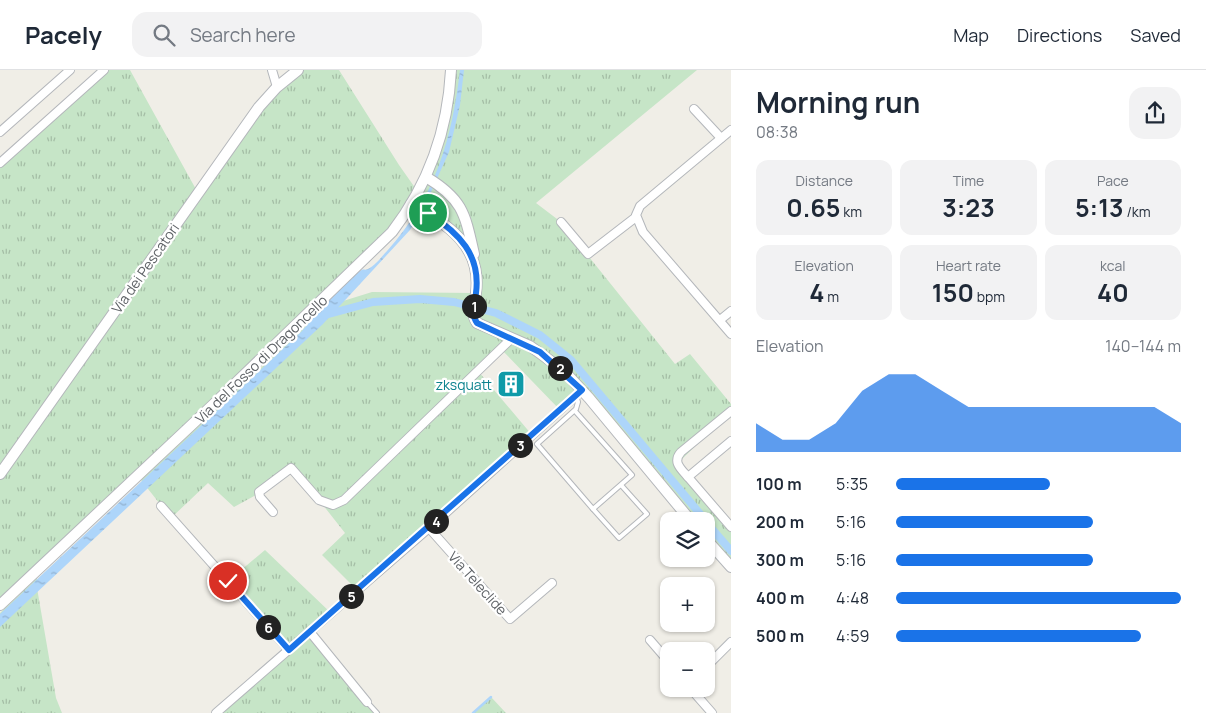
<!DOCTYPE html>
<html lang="en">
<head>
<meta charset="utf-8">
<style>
	body { margin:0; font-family:Manrope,sans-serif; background:#f2f2f3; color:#1f2937; height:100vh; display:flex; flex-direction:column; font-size:19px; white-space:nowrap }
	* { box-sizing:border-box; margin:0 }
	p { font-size:16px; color:#747a83 }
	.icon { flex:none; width:28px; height:28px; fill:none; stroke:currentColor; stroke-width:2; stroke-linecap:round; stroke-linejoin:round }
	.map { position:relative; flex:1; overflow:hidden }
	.panel { display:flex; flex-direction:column; background:#fff; width:475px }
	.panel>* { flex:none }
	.fabs { position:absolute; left:660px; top:442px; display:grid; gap:10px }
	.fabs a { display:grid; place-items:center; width:55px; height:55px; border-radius:10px; background:#fff; box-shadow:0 1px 4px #0004; font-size:25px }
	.pin { position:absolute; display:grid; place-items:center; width:42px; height:42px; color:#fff; margin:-21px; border:2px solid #fff; border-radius:50%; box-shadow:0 1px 5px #0007 }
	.km { position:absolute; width:25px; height:25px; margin:-12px; border-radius:50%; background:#222; color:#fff; font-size:14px; line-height:25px; text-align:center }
	.round { display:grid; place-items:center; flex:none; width:52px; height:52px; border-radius:15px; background:#f2f2f3 }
	.overview { display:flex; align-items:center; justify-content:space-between; height:85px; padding:0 25px }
	h1 { font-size:28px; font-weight:700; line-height:38px }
	.figures { display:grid; grid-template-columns:repeat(3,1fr); gap:8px; height:85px; padding:5px 25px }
	.figures div { display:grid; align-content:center; border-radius:12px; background:#f2f2f3; text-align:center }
	.figures b { font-size:25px; font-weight:700 }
	.figures small { font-size:14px; font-weight:400 }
	.figures p { font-size:14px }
	.chart { height:140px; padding:10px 25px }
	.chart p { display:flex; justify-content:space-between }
	.chart svg { width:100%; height:90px; margin-top:5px; fill:#1a73e8; opacity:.7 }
	ul { padding:0 25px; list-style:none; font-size:16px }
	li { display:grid; grid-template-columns:80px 60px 1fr; align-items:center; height:38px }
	li i { height:12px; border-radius:6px; background:#1a73e8 }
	header { display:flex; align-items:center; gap:30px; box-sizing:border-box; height:70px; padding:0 25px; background:#fff; border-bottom:1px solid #e0e1e3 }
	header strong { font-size:24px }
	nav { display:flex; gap:28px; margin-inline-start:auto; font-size:18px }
	.search { width:350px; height:45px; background:#f2f2f3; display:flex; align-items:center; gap:12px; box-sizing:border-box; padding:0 18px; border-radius:15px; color:#747a83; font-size:19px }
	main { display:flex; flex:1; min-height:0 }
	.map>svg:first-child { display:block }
	.grass { fill:url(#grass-tufts) }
	.water { fill:url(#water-ripples) }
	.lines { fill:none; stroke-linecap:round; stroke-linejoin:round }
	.stream { stroke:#add5fa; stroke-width:2.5 }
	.canal { stroke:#add5fa; stroke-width:8 }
	.service-casing { stroke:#b4b7bb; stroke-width:6 }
	.minor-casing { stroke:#b4b7bb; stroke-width:10 }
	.tertiary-casing { stroke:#b4b7bb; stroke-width:12 }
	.service { stroke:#fff; stroke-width:4 }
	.minor { stroke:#fff; stroke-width:8 }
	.tertiary { stroke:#fff; stroke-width:10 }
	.route-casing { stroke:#fff; stroke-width:10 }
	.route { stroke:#1a73e8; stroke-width:6 }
	.labels { text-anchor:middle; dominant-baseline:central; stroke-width:4.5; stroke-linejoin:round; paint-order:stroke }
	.street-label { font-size:14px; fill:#5e6266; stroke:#fff }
	.culture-label { font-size:14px; fill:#0d838f; stroke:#fff; text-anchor:end }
</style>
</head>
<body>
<header>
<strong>Pacely</strong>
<div class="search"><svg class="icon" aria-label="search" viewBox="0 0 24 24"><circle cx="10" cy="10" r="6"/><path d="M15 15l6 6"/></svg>Search here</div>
<nav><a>Map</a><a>Directions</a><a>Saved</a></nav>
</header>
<main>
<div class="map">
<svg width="731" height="643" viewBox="0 0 731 643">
	<defs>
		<pattern id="grass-tufts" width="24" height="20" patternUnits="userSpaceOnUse" patternTransform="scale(1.25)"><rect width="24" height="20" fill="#c6e5c7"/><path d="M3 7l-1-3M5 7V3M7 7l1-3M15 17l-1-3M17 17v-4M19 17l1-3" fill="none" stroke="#a4bda5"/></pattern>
		<pattern id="water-ripples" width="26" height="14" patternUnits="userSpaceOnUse" patternTransform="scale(1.25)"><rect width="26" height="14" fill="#add5fa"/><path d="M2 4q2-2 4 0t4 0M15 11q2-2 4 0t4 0" fill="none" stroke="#90b0ce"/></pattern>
	</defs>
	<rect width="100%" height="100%" fill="#f0eee7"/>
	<g class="grass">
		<path d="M104 0H130L198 123 263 31 298 0H339L399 95 418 122 401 151 0 535V93Z"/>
		<path d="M451 0H697L536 133 561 152 675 294 690 284 731 334V341L677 394 731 456V497L706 467V451H693L582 320 560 340 501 279 478 301 532 365 357 520 322 485 345 463 319 430 288 399 258 424 234 437 208 413 171 448 141 410 327 236 372 222 476 223 465 176 414 135 434 86Z"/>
		<path d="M265 480 331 543 310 562 377 643H216L289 580 228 511Z"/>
		<path d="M37 508V518L56 628 62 643H0V543Z"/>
		<path d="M491 627 506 643H473Z"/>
	</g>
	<path class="water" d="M460 0H464L460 35 449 82 426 133 410 160 323 254 0 557V544L302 261C318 243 340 214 360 201 365 198 363 201 368 199 375 196 382 186 387 181 435 128 452 69 460 0Z"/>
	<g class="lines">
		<path class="stream" d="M473 643 491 627"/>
		<g class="canal">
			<path d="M325 245 373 232 420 229 454 232 496 243 540 265 571 290 706 451"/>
			<path d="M706 452 731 481"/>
		</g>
		<defs>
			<g id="service">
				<path d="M576 325 578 332 576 339 537 374 593 439"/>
				<path d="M575 341 632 405 593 439 619 468 647 444 621 415"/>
				<path d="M367 632 377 643"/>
			</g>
			<g id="minor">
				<path d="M272 0 277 17"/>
				<path d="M694 39 721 68"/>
				<path d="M731 60 640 136 636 145 643 162 731 264"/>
				<path d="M0 62 70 0"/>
				<path d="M0 93 104 0"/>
				<path d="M561 152 588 184 636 147"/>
				<path d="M720 250 731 241"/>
				<path d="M731 341 681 382C672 392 681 399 688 407L731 371"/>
				<path d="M688 407 731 457"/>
				<path d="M161 436 289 580"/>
				<path d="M273 442 260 427 259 422 291 398 319 430 333 435 344 430 512 268"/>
				<path d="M429 458 510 549 552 513"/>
				<path d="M310 562 367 632"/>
				<path d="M650 570 669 592"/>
				<path d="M706 597 731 572"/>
				<path d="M691 619 712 643"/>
				<path d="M216 643 429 458 582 320"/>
			</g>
			<g id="tertiary">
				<path d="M426 107C463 129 465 144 474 184"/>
				<path d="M411 134C448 155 482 175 476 223 475 234 470 243 477 253L530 276 563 300 589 328 691 451"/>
				<path d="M0 404 259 37 277 17 298 0"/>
				<path d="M706 469 731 497"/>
				<path d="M0 535 217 331 392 162C428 115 448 59 451 0"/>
			</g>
		</defs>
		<use href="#service" class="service-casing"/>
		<use href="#minor" class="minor-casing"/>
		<use href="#tertiary" class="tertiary-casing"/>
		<use href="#service" class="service"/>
		<use href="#minor" class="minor"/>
		<use href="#tertiary" class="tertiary"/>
	</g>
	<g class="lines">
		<defs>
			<path id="route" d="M228 511 289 580 582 320 540 282 477 253C470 243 475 234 476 223 481 185 459 163 428 143"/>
		</defs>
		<use href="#route" class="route-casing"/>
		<use href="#route" class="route"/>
	</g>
	<defs>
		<symbol id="building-square" viewBox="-11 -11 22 22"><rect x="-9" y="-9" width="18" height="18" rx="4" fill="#0f9aa8" stroke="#fff"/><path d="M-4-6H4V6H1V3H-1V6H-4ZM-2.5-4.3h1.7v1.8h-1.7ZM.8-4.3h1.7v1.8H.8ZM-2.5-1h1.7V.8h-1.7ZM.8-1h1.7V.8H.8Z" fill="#fff"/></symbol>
	</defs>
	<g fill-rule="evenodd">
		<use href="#building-square" x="495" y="298" width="32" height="32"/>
	</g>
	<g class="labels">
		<g class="street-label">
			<text transform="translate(145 198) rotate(-55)">Via dei Pescatori</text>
			<text transform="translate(261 289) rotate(-44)">Via del Fosso di Dragoncello</text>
			<text transform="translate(478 513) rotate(48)">Via Teleclide</text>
		</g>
		<g class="culture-label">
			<text x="492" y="314">zksquatt</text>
		</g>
	</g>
</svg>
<div class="fabs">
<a><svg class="icon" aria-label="layers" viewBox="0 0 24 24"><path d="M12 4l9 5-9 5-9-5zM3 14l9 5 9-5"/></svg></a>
<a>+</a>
<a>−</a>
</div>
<div class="pin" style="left:428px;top:143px;background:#1e9e55"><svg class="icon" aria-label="arrive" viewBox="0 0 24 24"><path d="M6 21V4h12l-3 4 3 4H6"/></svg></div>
<div class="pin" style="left:228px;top:511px;background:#d93025"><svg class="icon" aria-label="check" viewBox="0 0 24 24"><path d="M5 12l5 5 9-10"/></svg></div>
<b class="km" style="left:474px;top:236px">1</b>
<b class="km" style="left:560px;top:298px">2</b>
<b class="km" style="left:520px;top:375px">3</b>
<b class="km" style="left:436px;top:451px">4</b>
<b class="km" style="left:351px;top:526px">5</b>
<b class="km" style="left:268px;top:557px">6</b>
</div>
<section class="panel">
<div class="overview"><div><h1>Morning run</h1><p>08:38</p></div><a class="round"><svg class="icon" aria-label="share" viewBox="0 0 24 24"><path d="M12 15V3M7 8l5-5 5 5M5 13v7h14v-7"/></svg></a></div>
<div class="figures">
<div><p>Distance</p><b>0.65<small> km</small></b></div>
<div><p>Time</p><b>3:23</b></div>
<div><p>Pace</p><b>5:13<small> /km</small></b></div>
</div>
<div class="figures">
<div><p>Elevation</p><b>4<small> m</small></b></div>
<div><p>Heart rate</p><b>150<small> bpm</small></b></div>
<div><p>kcal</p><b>40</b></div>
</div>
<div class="chart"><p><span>Elevation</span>140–144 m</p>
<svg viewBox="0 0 160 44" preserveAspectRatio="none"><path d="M0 44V30L10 38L20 38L30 30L40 14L50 6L60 6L70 14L80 22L90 22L100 22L110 22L120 22L130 22L140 22L150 22L160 30V44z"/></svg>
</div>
<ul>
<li><b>100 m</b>5:35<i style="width:54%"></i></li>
<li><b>200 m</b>5:16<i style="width:69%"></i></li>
<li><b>300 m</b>5:16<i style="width:69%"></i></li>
<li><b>400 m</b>4:48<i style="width:100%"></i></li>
<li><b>500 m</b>4:59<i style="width:86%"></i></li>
</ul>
</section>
</main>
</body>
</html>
